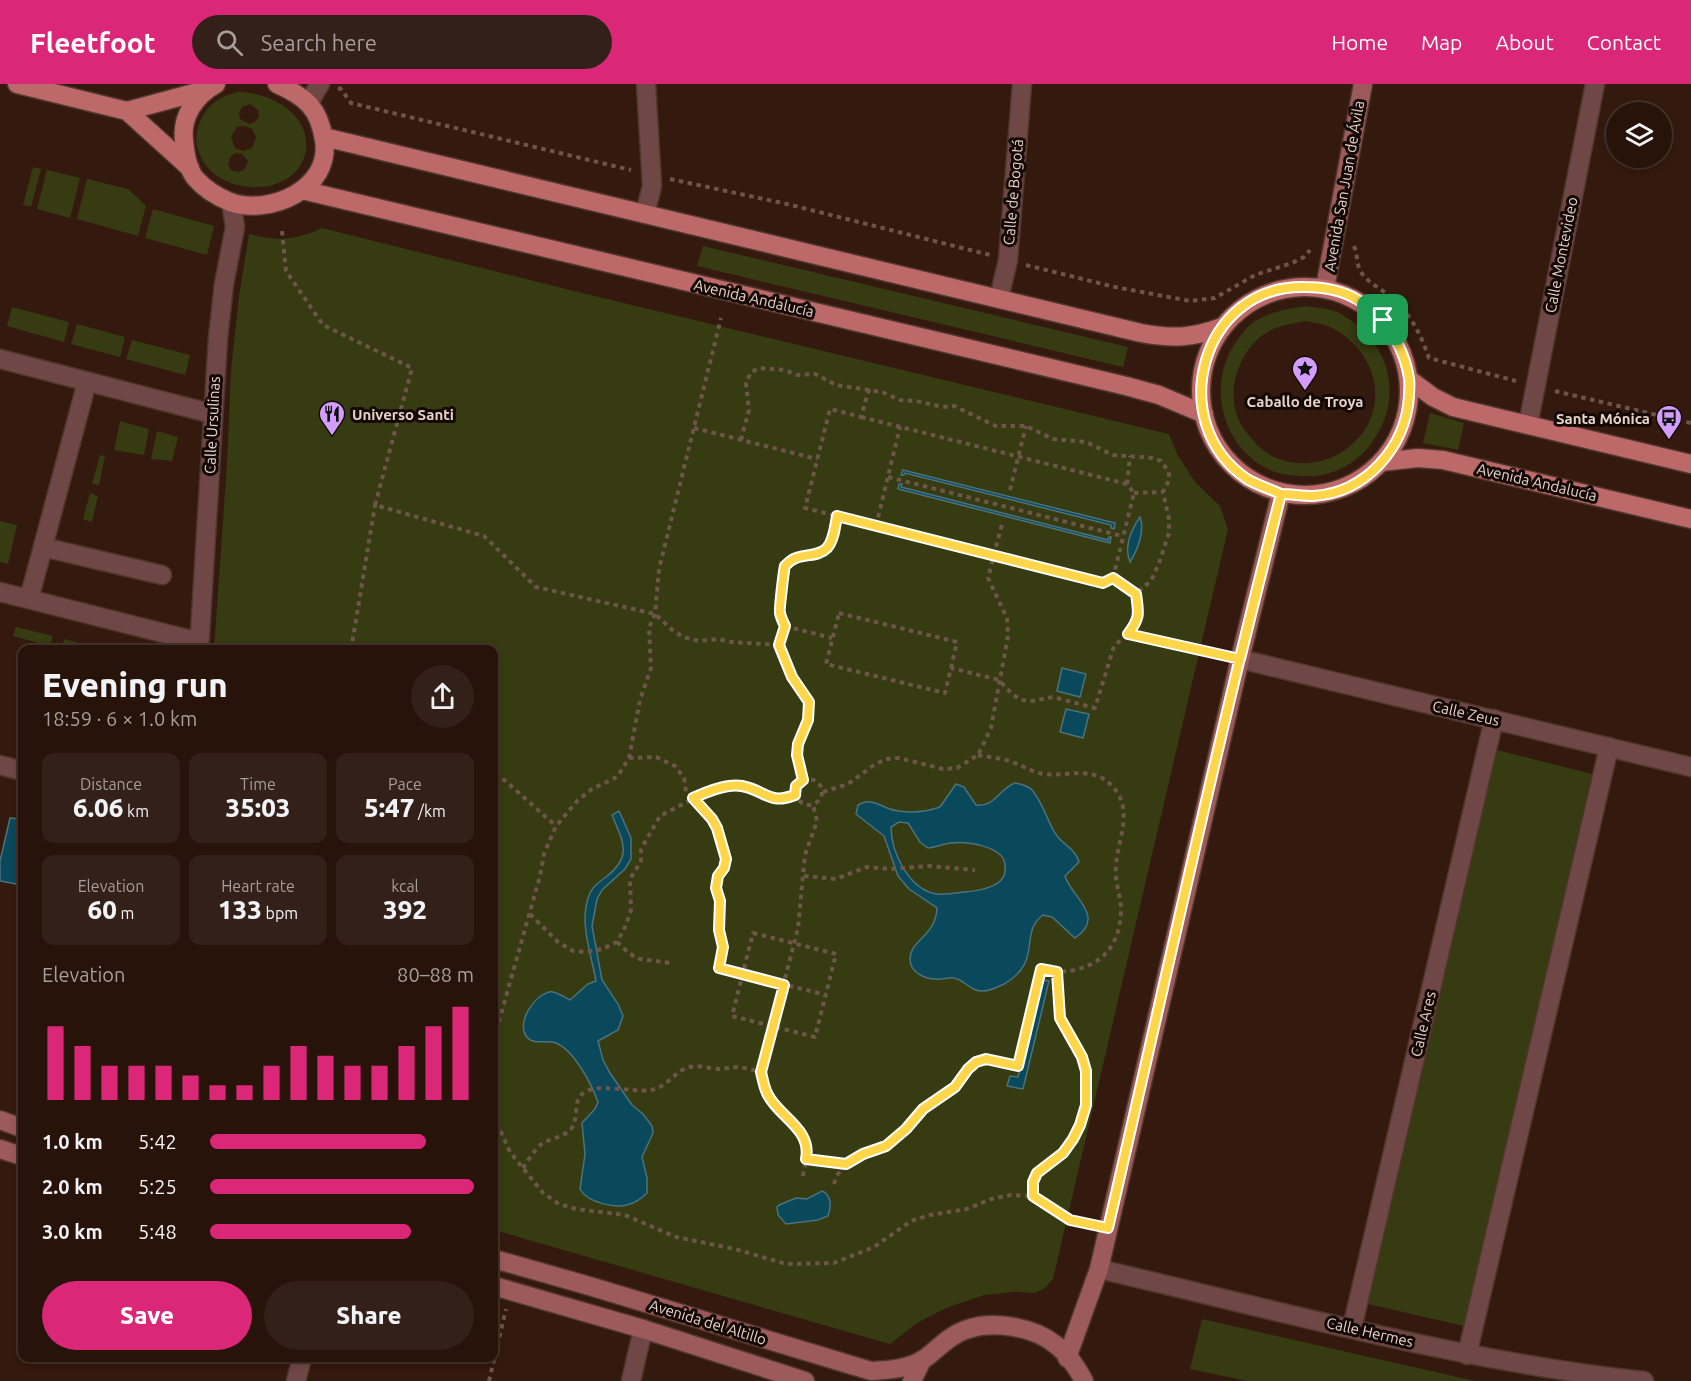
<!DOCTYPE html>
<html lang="en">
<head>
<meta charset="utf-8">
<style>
	body { margin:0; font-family:Ubuntu,sans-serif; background:#332018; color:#f1f3f6; height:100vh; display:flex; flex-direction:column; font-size:22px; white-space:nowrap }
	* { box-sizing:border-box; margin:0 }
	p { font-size:20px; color:#a49e9c }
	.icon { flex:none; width:33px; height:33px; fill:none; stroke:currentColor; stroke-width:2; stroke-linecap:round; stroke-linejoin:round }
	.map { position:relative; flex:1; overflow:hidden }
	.details { position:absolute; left:18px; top:561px; width:480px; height:717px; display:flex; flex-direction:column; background:#27130a; border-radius:12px; box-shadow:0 3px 9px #0003,0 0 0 2px #43322b }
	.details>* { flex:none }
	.tools { position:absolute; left:1606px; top:18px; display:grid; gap:12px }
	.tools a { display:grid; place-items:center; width:66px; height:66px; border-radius:50%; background:#27130a; box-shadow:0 3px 9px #0003,0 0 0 2px #43322b; font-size:30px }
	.pin { position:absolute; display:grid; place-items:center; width:51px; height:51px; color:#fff; margin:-26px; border-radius:12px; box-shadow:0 3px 9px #0006 }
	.round { display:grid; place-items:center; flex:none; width:63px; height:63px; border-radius:32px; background:#332018 }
	.summary { display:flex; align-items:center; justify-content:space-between; height:102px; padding:0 24px }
	h1 { font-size:33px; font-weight:800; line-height:45px }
	.metrics { display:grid; grid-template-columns:repeat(3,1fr); gap:9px; height:102px; padding:6px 24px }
	.metrics div { display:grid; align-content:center; border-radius:12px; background:#332018; text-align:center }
	.metrics b { font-size:26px; font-weight:800 }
	.metrics small { font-size:16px; font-weight:400 }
	.metrics p { font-size:16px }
	.chart { height:168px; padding:12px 24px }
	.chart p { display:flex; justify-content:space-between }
	.chart svg { width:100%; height:108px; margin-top:6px; stroke:#db2777; stroke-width:6 }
	.primary-button { display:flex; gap:12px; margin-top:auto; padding:12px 24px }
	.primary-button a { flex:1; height:69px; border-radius:36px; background:#db2777; color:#fff; font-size:24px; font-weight:800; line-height:69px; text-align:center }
	.primary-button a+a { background:#332018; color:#f1f3f6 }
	ul { padding:0 24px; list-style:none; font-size:20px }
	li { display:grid; grid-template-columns:96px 72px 1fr; align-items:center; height:45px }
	li i { height:15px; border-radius:8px; background:#db2777 }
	header { display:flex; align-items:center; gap:36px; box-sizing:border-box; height:84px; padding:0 30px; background:#db2777; color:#fff }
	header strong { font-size:28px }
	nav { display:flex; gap:33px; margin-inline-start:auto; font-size:21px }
	.search { width:420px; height:54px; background:#332018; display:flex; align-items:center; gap:15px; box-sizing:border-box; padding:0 21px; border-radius:33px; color:#a49e9c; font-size:22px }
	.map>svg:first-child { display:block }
	.green { fill:#373b11; fill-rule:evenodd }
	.water { fill:#09495b; stroke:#4b727d; stroke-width:1.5; fill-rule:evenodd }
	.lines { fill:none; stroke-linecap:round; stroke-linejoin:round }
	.street-casing { stroke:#50372c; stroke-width:21 }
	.secondary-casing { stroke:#50372c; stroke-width:21 }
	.primary-casing { stroke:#50372c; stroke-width:21 }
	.path { stroke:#6d554b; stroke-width:4; stroke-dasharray:4.5 4.5; stroke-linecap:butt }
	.street { stroke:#704747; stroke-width:18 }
	.secondary { stroke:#9c5a5b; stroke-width:18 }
	.primary { stroke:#bd696a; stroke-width:18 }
	.route-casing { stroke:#fff; stroke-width:12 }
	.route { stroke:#ffd54a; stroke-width:8 }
	.labels { text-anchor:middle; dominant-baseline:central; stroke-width:6; stroke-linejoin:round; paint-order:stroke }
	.street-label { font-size:15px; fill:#e6d3cb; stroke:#140804 }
	.poi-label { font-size:15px; font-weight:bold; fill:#e6d3cb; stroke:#140804 }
</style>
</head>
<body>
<header>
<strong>Fleetfoot</strong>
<div class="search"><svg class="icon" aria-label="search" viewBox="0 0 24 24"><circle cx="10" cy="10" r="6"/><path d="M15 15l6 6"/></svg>Search here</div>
<nav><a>Home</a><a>Map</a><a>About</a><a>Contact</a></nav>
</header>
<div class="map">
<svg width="1691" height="1297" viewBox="0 0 1691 1297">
	<rect width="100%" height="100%" fill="#34190e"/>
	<g class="green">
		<path d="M238 8C259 8 283 17 296 33 314 55 308 86 281 98 255 110 213 101 201 73 195 62 195 49 200 38 207 20 221 12 238 8ZM250 20 258 26 259 32 255 38 249 40 240 35 239 29 242 23ZM245 42 252 45 256 53 252 64 243 67 235 64 231 53 237 43ZM236 69 242 70 248 77 244 86 238 88 231 86 228 80 231 72Z"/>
		<path d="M33 83 41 85 31 123 23 121Z"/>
		<path d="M47 86 80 94 70 134 37 125Z"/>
		<path d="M87 95 128 105 146 122 138 152 77 135Z"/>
		<path d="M153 125 214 142 207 171 145 154Z"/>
		<path d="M322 144 582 209 1169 350 1177 370 1188 387 1196 399 1220 422 1228 445 1053 1195 1045 1204 1035 1209 1014 1208 984 1211 946 1224 917 1239 890 1260 494 1146V566H214L227 379 231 287 239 212 249 150C277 158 296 156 322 144Z"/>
		<path d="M703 162 1128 263 1123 283 697 182Z"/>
		<path d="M1306 222C1316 224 1328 224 1337 228 1388 254 1406 310 1373 357 1360 377 1336 391 1313 392 1298 392 1282 392 1268 385 1229 366 1211 318 1226 277 1231 264 1240 250 1251 240 1268 228 1286 225 1306 222ZM1306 237C1314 239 1325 240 1332 244 1367 262 1387 303 1368 340 1351 373 1309 389 1274 373 1262 367 1252 356 1244 345 1224 317 1235 275 1259 254 1272 242 1290 240 1306 237Z"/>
		<path d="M12 223 69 238 64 258 7 242Z"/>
		<path d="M77 240 125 253 120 273 71 260Z"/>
		<path d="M132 256 190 271 185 291 126 275Z"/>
		<path d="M1430 329 1464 339 1458 366 1423 359Z"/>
		<path d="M120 337 149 345 144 371 114 366Z"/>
		<path d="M157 347 178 353 172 377 151 375Z"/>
		<path d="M100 371 105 372 99 401 92 400Z"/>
		<path d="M90 409 98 412 92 438 83 435Z"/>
		<path d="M0 437 17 441 8 480 0 478Z"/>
		<path d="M16 543 53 552 50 562 13 552Z"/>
		<path d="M64 555 104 565H62Z"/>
		<path d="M1497 666 1592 690 1464 1242 1368 1220Z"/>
		<path d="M1202 1235 1475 1297H1247L1190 1285Z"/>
	</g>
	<g class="water">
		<path d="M903 386 1115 439 1114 445 1111 444V441L905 389 904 391H901Z"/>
		<path d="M899 400H902L901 403 1108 456 1109 453H1111L1110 459 898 405Z"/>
		<path d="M1140 433C1145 446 1138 465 1130 478 1124 463 1131 446 1140 433Z"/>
		<path d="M1062 584 1086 590 1080 613 1057 607Z"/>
		<path d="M1066 625 1089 630 1083 654 1060 648Z"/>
		<path d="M1015 699C1021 700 1028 701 1032 706 1044 720 1047 738 1057 752 1064 761 1076 766 1079 778L1065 792C1071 813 1107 832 1075 854L1052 833 1043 831C1018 849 1044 877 1004 900 998 903 990 907 983 907 971 908 965 896 954 894 949 893 942 896 936 895 924 895 910 888 910 875 910 856 936 852 937 824L909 805 898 792 884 752 856 730 858 721C873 712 882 725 898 727 912 729 926 728 940 723L956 700 964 703 976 721C994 724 1000 704 1015 699ZM899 738 908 739 920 758 928 764C936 763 943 760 951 759 966 757 1004 762 1005 781 1006 788 1004 794 999 798 990 805 976 807 965 808 956 809 946 811 937 810 909 806 891 768 891 743Z"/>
		<path d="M619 727 631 754V775L625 785 602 806 597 815 592 842 602 896 618 920 623 932 618 946 598 957 603 976 610 989 632 1021 643 1030 652 1042 653 1049 642 1073 647 1094V1109C642 1114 637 1118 630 1120 617 1125 587 1119 580 1105L585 1070 582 1039 595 1025 598 1018C592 1001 574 966 556 959 546 955 533 962 526 952 517 937 534 912 549 908 555 906 565 914 570 916L588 900 596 897C591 869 578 836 590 809 593 802 600 797 606 793 633 772 623 758 612 731Z"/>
		<path d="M10 734 22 735V801L0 797V777Z"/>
		<path d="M1041 896 1049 897 1023 1005 1007 1002 1010 992 1018 993Z"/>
		<path d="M822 1107C832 1111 831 1123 828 1132L818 1136 786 1140 778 1131 777 1123 779 1121 796 1114 807 1115Z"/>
	</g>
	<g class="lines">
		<defs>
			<g id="street">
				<path d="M309 18 320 0"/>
				<path d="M645 130 652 102 646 0"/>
				<path d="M999 214 1008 176 1022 0"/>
				<path d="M0 275 213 330"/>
				<path d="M1528 341 1595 0"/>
				<path d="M43 463 162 491"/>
				<path d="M0 508 199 558"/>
				<path d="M29 515 87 298"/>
				<path d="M199 566 218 254 224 200 235 143 231 118"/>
				<path d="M1240 575 1691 683"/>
				<path d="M0 681 22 687"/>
				<path d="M1099 1185C1280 1227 1459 1277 1644 1297"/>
				<path d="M1352 1244 1494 635"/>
				<path d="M1467 1271 1609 663"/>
				<path d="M296 1297 302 1274"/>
				<path d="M631 1297 643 1245"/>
			</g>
			<g id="secondary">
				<path d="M1325 204 1363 0"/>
				<path d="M0 1036 22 1044"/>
				<path d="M0 1065 22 1072"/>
				<path d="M494 1175 586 1201 871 1287C888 1286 909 1285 924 1275 938 1265 948 1252 965 1246 992 1236 1033 1242 1056 1261 1067 1269 1078 1285 1084 1297"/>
				<path d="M494 1202 643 1245 805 1297"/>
				<path d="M1067 1274 1099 1185 1240 575 1281 409"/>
				<path d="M912 1297 922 1276"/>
			</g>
			<g id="primary">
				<path d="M17 0 127 27 190 84"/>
				<path d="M216 0C196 11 181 32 184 56 185 68 187 85 196 95 204 104 218 113 230 118 269 132 332 105 324 56 319 24 306 13 277 0"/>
				<path d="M127 27 205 6"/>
				<path d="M324 53 1141 249C1173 255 1192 254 1222 243"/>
				<path d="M302 106 1126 302 1159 311 1204 330"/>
				<circle cx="1305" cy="307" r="104"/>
				<path d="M1410 296 1433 313 1453 323 1691 380"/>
				<path d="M1381 378 1418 374 1443 376 1691 435"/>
			</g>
		</defs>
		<use href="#street" class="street-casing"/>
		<use href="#secondary" class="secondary-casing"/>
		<use href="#primary" class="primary-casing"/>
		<g class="path">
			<path d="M338 4 341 5 351 19 631 86"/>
			<path d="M670 95 787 120 990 171"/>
			<path d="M282 147 286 187 323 241 412 284 375 421 484 452 536 503 655 530 671 545 683 553 699 557 718 555 732 558 779 561"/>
			<path d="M1354 162C1358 171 1356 180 1361 188 1368 199 1380 204 1390 212 1410 228 1421 251 1429 274L1516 297"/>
			<path d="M1026 181 1115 203 1190 217 1215 214 1255 191 1292 179 1304 173 1310 166"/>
			<path d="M869 305 861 333 830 325 805 424 1103 499 1113 494"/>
			<path d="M1555 307 1691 339"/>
			<path d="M861 333 1127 400 1134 409 1113 494 1135 510"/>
			<path d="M694 344 817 375"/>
			<path d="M741 356 749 326 746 299 751 288 760 284 785 286 797 291 815 290 836 301 882 308 900 316 916 317 943 323 954 322 996 342H1026L1053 355 1086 358 1113 371 1153 374 1161 377 1169 388V396L1163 408 1169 435V449L1159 479 1151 497 1135 510 1140 530 1135 541 1128 550 1114 562 1095 624 1053 613 1032 617 1021 616 1012 610 999 596 951 584"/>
			<path d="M888 393 1122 452"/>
			<path d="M1127 400 1130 372"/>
			<path d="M1010 406 1026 342"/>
			<path d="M1134 409 1163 408"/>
			<path d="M876 442 900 343"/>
			<path d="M839 529 957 558 945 609 826 580Z"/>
			<path d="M785 542 832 554"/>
			<path d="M1128 550 1221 570"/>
			<path d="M351 566 375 421"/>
			<path d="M978 671C988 673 999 674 1009 677 1019 680 1029 686 1039 689 1064 695 1092 679 1113 703 1134 727 1118 754 1116 781 1114 797 1121 811 1121 827 1120 867 1095 887 1057 888L1060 934 1082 973 1086 987V1021L1080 1041 1073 1055 1063 1069 1037 1089 1033 1098V1112"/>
			<path d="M629 674 656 673 675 682 684 694 686 708 705 727 717 744 726 775 724 784 718 792 716 804 720 817 719 846 723 863 719 884 826 911"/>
			<path d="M494 693 502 694 556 742"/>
			<circle cx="809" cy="708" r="13"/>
			<path d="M803 696 797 671 798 660 808 636 809 618 792 593 779 561 785 542C783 538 781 534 780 529 779 526 784 485 785 482 786 481 790 477 792 476 802 469 817 474 827 464 834 456 835 442 837 432"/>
			<path d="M823 708 848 700 874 681 886 675 899 674 943 685 957 684 978 671 991 644 1008 552 1007 534 988 494 1002 440"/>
			<path d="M804 792 836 795 867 783 891 785 929 782 975 786"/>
			<path d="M530 830 558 858 573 867 586 868 602 865 617 858 625 843 631 826 630 795 641 777V766L645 758 660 732 706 708 733 702H743L778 716 795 711"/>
			<path d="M753 849 836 870 815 953 732 932Z"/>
			<path d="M617 858 630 870 640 875 671 879"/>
			<path d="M494 955 540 792 544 770 556 742 578 716 592 705 617 693 629 674 640 616 651 584 649 544 655 530 659 485 721 234"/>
			<path d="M494 1041 501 1048 510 1068 543 1109 559 1120 576 1125 625 1131 676 1153 735 1165 786 1180 834 1179 874 1163 911 1137 930 1131 967 1125 991 1115 1011 1111 1033 1112 1069 1136 1090 1140"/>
			<path d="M806 1075 846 1080"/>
			<path d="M523 1084C528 1077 535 1064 543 1059 552 1054 564 1053 571 1045 579 1035 573 1018 582 1010 594 998 634 1009 650 1006 666 1004 671 992 684 985 695 979 709 985 721 985 725 985 730 983 734 983 743 983 753 986 761 988"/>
			<path d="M803 1092C804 1085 806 1079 807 1073 810 1046 782 1034 770 1015 764 1007 763 998 761 988L798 844 805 771 817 737 813 721"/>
			<path d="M834 1100C844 1067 873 1074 895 1056 906 1047 912 1034 922 1025 932 1017 944 1013 953 1004 962 996 966 983 978 977 990 972 1006 978 1018 982L1041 885 1057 888"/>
			<path d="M489 1297 506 1225"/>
		</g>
		<use href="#street" class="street"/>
		<use href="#secondary" class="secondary"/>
		<use href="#primary" class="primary"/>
	</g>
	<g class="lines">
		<defs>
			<path id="route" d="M1383 236C1396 255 1405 270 1409 294 1410 300 1409 306 1409 312 1406 363 1366 409 1313 412 1302 412 1291 410 1281 410L1240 575 1128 550C1140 534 1139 530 1136 510L1113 494 1103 499 837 432C835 442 834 456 827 464 817 474 802 469 792 476 790 477 786 481 785 482 784 485 779 526 780 529 781 534 783 538 785 542L779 561 792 593 809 618 808 636 798 660 797 671 803 696 796 702 795 711C768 721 767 707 742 702 727 699 706 708 693 714L712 735 717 744 726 775 724 784 718 792 716 804 720 817 719 846 723 863 719 884 784 901 761 988C763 996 764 1004 768 1011 779 1033 812 1045 806 1075L846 1080 863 1070 886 1062 906 1045 923 1025 955 1003 968 985 976 978 986 975 1018 982 1041 885 1057 888 1060 934 1082 973 1086 987V1021L1080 1041 1073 1055 1063 1069 1037 1089 1033 1098V1112L1070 1136 1108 1144C1165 899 1218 653 1281 410 1270 405 1257 401 1247 395 1163 338 1202 200 1305 203 1323 203 1342 206 1358 216 1367 222 1375 229 1383 236"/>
		</defs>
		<use href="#route" class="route-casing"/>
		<use href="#route" class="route"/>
	</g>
	<defs>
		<symbol id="sight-pin" viewBox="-11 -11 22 30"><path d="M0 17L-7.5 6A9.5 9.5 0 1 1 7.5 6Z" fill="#d29dfd" stroke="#140804"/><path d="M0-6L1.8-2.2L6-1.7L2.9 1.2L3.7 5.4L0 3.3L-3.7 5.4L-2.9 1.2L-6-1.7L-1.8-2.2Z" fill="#111"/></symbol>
		<symbol id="restaurant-pin" viewBox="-11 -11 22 30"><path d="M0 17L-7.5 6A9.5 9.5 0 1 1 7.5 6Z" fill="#d29dfd" stroke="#140804"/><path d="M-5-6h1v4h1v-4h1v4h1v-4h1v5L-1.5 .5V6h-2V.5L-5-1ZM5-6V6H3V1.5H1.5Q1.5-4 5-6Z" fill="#111"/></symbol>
		<symbol id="bus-pin" viewBox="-11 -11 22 30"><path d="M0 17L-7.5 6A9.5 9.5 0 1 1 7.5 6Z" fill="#d29dfd" stroke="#140804"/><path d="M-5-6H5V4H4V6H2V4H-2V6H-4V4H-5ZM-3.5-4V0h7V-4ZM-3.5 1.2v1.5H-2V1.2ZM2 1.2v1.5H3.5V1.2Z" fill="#111"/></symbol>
	</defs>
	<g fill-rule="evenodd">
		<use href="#sight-pin" x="1290" y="270" width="30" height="40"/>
		<use href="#restaurant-pin" x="317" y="315" width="30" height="40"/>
		<use href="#bus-pin" x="1654" y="319" width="30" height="40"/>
	</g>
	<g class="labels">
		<g class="street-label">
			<text transform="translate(1344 102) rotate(-80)">Avenida San Juan de Ávila</text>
			<text transform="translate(1013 108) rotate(-85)">Calle de Bogotá</text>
			<text transform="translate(1561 171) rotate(-79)">Calle Montevideo</text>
			<text transform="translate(754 214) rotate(13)">Avenida Andalucía</text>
			<text transform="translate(212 341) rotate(-87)">Calle Ursulinas</text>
			<text transform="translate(1537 398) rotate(13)">Avenida Andalucía</text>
			<text transform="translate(1466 629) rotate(13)">Calle Zeus</text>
			<text transform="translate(1423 940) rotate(-77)">Calle Ares</text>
			<text transform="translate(708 1238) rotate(17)">Avenida del Altillo</text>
			<text transform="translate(1370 1248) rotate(13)">Calle Hermes</text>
		</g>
		<g class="poi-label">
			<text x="1305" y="317">Caballo de Troya</text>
			<text x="352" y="330" text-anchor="start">Universo Santi</text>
			<text x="1650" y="334" text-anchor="end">Santa Mónica</text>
		</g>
	</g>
</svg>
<div class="tools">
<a><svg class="icon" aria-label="layers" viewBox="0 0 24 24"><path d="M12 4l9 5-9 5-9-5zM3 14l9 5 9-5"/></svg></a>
</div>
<div class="pin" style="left:1383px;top:236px;background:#1e9e55"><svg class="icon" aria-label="arrive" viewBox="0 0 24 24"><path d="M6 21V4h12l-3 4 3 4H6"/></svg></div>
<section class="details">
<div class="summary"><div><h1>Evening run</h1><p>18:59 · 6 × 1.0 km</p></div><a class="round"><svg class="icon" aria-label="share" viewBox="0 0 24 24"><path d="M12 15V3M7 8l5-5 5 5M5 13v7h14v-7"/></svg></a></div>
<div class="metrics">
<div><p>Distance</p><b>6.06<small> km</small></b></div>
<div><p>Time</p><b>35:03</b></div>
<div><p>Pace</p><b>5:47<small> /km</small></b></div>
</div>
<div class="metrics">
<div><p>Elevation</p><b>60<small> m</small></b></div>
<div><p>Heart rate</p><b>133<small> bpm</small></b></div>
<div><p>kcal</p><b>392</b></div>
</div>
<div class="chart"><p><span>Elevation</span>80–88 m</p>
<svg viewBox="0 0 160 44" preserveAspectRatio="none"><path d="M5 44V14M15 44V22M25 44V30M35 44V30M45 44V30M55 44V34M65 44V38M75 44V38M85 44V30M95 44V22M105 44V26M115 44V30M125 44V30M135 44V22M145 44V14M155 44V6"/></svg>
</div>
<ul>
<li><b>1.0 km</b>5:42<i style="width:82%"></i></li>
<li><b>2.0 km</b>5:25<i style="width:100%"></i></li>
<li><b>3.0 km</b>5:48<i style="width:76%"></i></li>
</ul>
<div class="primary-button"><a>Save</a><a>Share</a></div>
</section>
</div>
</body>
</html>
